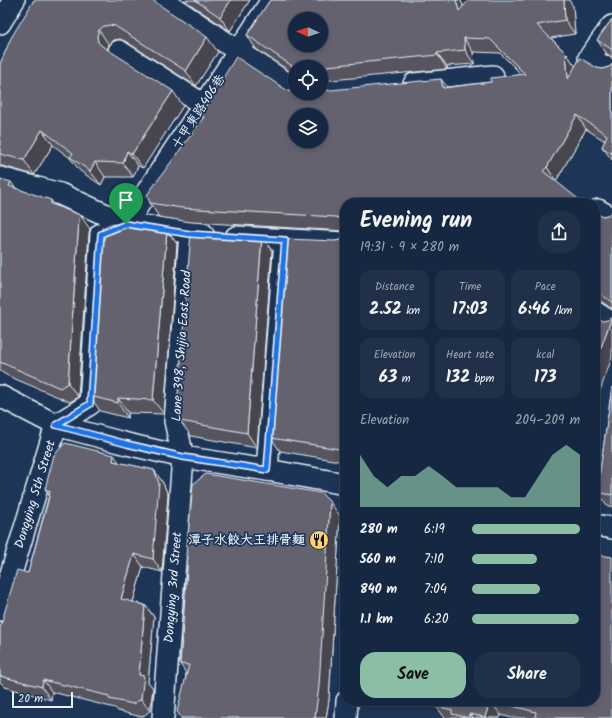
<!DOCTYPE html>
<html lang="en">
<head>
<meta charset="utf-8">
<style>
	body { margin:0; font-family:Kalam,"LXGW WenKai TC",sans-serif; background:#1f3048; color:#f1f3f6; height:100vh; display:flex; flex-direction:column; font-size:15px; white-space:nowrap }
	* { box-sizing:border-box; margin:0 }
	p { font-size:13px; color:#9ea6b1 }
	.icon { flex:none; width:22px; height:22px; fill:none; stroke:currentColor; stroke-width:2; stroke-linecap:round; stroke-linejoin:round }
	.map { position:relative; flex:1; overflow:hidden }
	.side { position:absolute; left:340px; top:198px; width:260px; height:508px; display:flex; flex-direction:column; background:#162841; border-radius:16px; box-shadow:0 2px 6px #0003,0 0 0 1px #35445a }
	.side>* { flex:none }
	.needle { width:26px; rotate:273deg }
	.buttons { position:absolute; left:288px; top:12px; display:grid; gap:8px }
	.buttons a { display:grid; place-items:center; width:40px; height:40px; border-radius:50%; background:#162841; box-shadow:0 2px 6px #0003,0 0 0 1px #35445a; font-size:20px }
	.scale { position:absolute; left:12px; bottom:10px; width:61px; box-sizing:border-box; padding-left:4px; border:2px solid #e8f1f8; border-top:0; font-size:11px; line-height:14px; white-space:nowrap; color:#e8f1f8; -webkit-text-stroke:3px #1d3557; paint-order:stroke }
	.pin { position:absolute; display:grid; place-items:center; width:34px; height:34px; color:#fff; margin:-41px -17px; border-radius:50% 50% 50% 0; rotate:-45deg; box-shadow:0 0 4px #0007 }
	.pin .icon { rotate:45deg }
	.round { display:grid; place-items:center; flex:none; width:42px; height:42px; border-radius:16px; background:#1f3048 }
	.overview { display:flex; align-items:center; justify-content:space-between; height:68px; padding:0 20px }
	h1 { font-size:22px; font-weight:800; line-height:30px }
	.figures { display:grid; grid-template-columns:repeat(3,1fr); gap:6px; height:68px; padding:4px 20px }
	.figures div { display:grid; align-content:center; border-radius:10px; background:#1f3048; text-align:center }
	.figures b { font-size:17px; font-weight:800 }
	.figures small { font-size:11px; font-weight:400 }
	.figures p { font-size:11px }
	.chart { height:112px; padding:8px 20px }
	.chart p { display:flex; justify-content:space-between }
	.chart svg { width:100%; height:72px; margin-top:4px; fill:#8abfa5; opacity:.7 }
	.cta { display:flex; gap:8px; margin-top:auto; padding:8px 20px }
	.cta a { flex:1; height:46px; border-radius:16px; background:#8abfa5; color:#111; font-size:16px; font-weight:800; line-height:46px; text-align:center }
	.cta a+a { background:#1f3048; color:#f1f3f6 }
	ul { padding:0 20px; list-style:none; font-size:13px }
	li { display:grid; grid-template-columns:64px 48px 1fr; align-items:center; height:30px }
	li i { height:10px; border-radius:5px; background:#8abfa5 }
	.map>svg:first-child { display:block }
	.lines { fill:none; stroke-linecap:round; stroke-linejoin:round }
	.minor-casing { stroke:#e8f1f8; stroke-width:24 }
	.minor { stroke:#1d3557; stroke-width:21 }
	.wall { fill:#56545f; stroke:#e8f1f8 }
	.shaded-wall { fill:#46454d; stroke:#e8f1f8 }
	.building { fill:#64626e; stroke:#e8f1f8; fill-rule:evenodd }
	.route-casing { stroke:#fff; stroke-width:8 }
	.route { stroke:#1a73e8; stroke-width:5 }
	.labels { text-anchor:middle; dominant-baseline:central; stroke-width:3.5; stroke-linejoin:round; paint-order:stroke }
	.street-label { font-size:13px; fill:#e8f1f8; stroke:#1d3557 }
	.poi-label { font-size:13px; font-weight:bold; fill:#e8f1f8; stroke:#1d3557; text-anchor:end }
</style>
</head>
<body>
<div class="map">
<svg width="612" height="718" viewBox="0 0 612 718">
	<rect width="100%" height="100%" fill="#1d3557"/>
	<filter id="ink" filterUnits="userSpaceOnUse"><feTurbulence type="fractalNoise" baseFrequency=".025" numOctaves="2"/><feDisplacementMap in="SourceGraphic" scale="8" xChannelSelector="R" yChannelSelector="G"/><feConvolveMatrix kernelMatrix="1 2 1 2 8 2 1 2 1" color-interpolation-filters="sRGB"/></filter>
	<g filter="url(#ink)">
		<g class="lines">
			<defs>
				<g id="minor">
					<path d="M162 0 295 89"/>
					<path d="M0 23 14 0"/>
					<path d="M612 26 589 58 612 71"/>
					<path d="M119 51 204 105"/>
					<path d="M414 84 493 76"/>
					<path d="M0 178 60 194 126 224 203 234"/>
					<path d="M598 210 612 218"/>
					<path d="M236 237 345 243"/>
					<path d="M595 312 612 323"/>
					<path d="M0 396 56 425 127 444 183 457 267 470 345 484"/>
					<path d="M267 470 285 240"/>
					<path d="M595 525 612 528"/>
					<path id="s1" d="M0 610 56 425 90 404 101 234 126 224 272 0"/>
					<path id="s2" d="M163 718 183 457 175 421 190 234"/>
					<path d="M346 718 347 701"/>
				</g>
			</defs>
			<use href="#minor" class="minor-casing"/>
			<use href="#minor" class="minor"/>
		</g>
		<g class="wall">
			<path d="M34 0 218 52 196 86 125 41 120 39 114 40 109 45 107 50 183 106 143 168 138 166 133 177H105L101 185 80 171 70 158 53 145 34 175 3 166H0V64Z"/>
			<path d="M184 0H250L230 31Z"/>
			<path d="M270 0H460L462 3 463 6H573L575 34 551 38 566 53 575 66 597 68 602 69 609 67 612 64V160L602 147 605 141 586 129 556 181 345 203V231L191 222 159 217 150 203 203 119 200 115 288 91 296 93 447 87 491 82 521 74 500 53 473 52 474 64 447 66V69L321 81V67H295V75L256 49 247 35Z"/>
			<path d="M612 19V57L607 54 597 40Z"/>
			<path d="M0 179 16 188 55 205 90 229 89 233 78 397 70 402 8 376 0 371Z"/>
			<path d="M612 211V309L602 302 595 300V214L602 216 608 215Z"/>
			<path d="M167 230 177 244 164 414 128 413V418L100 411 90 396Z"/>
			<path d="M345 236V462L280 451 271 438 335 241 340 240Z"/>
			<path d="M272 251 257 448 191 436 180 421Z"/>
			<path d="M612 387V507L607 506 597 492Z"/>
			<path d="M119 463 154 470 163 483 168 495 162 572 143 567 133 602 145 605 154 617 148 682 153 688 150 711 142 717 118 711 115 708 52 692 51 700 5 687 0 682V628L28 573 49 495 45 489Z"/>
			<path d="M340 516 329 700 326 718H181L186 673 180 664 188 558 186 556Z"/>
			<path d="M438 701H595L612 718H512L501 715 500 718H445L436 706Z"/>
		</g>
		<g class="shaded-wall">
			<path d="M231 0H250L230 31 220 17Z"/>
			<path d="M456 0H460L462 3 468 24 459 11Z"/>
			<path d="M564 0H569L573 6 575 34 565 20Z"/>
			<path d="M99 30 109 45 107 50 108 56 98 42 97 36Z"/>
			<path d="M207 37 218 52 196 86 186 71Z"/>
			<path d="M464 38 473 52 474 64 465 50Z"/>
			<path d="M437 53 447 66V69L438 55Z"/>
			<path d="M566 53 576 67 568 79Z"/>
			<path d="M441 79 451 92 443 88Z"/>
			<path d="M173 91 183 106 143 168 132 154Z"/>
			<path d="M577 115 586 129 556 181 547 167Z"/>
			<path d="M42 130 53 145 34 175 24 160Z"/>
			<path d="M127 151 138 166 133 177 123 163Z"/>
			<path d="M95 162 105 177 101 185 90 171Z"/>
			<path d="M11 182 21 196 9 186Z"/>
			<path d="M51 200 61 215 51 204Z"/>
			<path d="M80 215 90 229 89 233 78 397 68 383 79 219Z"/>
			<path d="M167 230 177 244 164 414 153 400Z"/>
			<path d="M262 236 272 251 257 448 247 433Z"/>
			<path d="M612 317V357L595 405V364Z"/>
			<path d="M118 398 128 413V418L118 403Z"/>
			<path d="M114 455 123 468 113 461Z"/>
			<path d="M154 470 163 483 168 495 162 572 153 559Z"/>
			<path d="M330 502 340 516 329 700 326 718H315Z"/>
			<path d="M134 554 143 567 130 612 121 599Z"/>
			<path d="M145 605 154 617 148 682 153 688 150 711 141 699 139 675Z"/>
			<path d="M43 680 52 692 51 700 42 687Z"/>
			<path d="M490 701 501 715 500 718H486L485 717Z"/>
			<path d="M469 714 473 718H469Z"/>
		</g>
		<g class="building">
			<path d="M34 0H152L207 37 186 71 115 26 110 25 104 26 99 30 97 36 98 42 102 46 173 91 132 154 127 151 123 163 95 162 90 171 70 157 73 153 42 130 24 160 0 154V64L11 38Z"/>
			<path d="M195 0H231L220 17Z"/>
			<path d="M270 0H456L459 11 469 0H564L565 20 537 25 566 53 568 79 580 58 597 68 602 69 609 67 612 64V154L602 147 607 135 577 115 547 167 543 171 577 198 579 203H345V223L342 219 336 217 182 208 150 203 147 195 204 117 200 115 236 57 288 91 296 93H321V91L441 79 443 88 491 82V78L525 74 490 39 464 38 465 50 437 53 438 55 317 67H295V68L247 35ZM295 19H321V45H295ZM295 115H321V141H295Z"/>
			<path d="M612 19V50L608 47 597 40Z"/>
			<path d="M0 179 11 182 9 186 51 200V204L80 215 79 219 68 383 60 388 0 362Z"/>
			<path d="M612 211V303L609 300 595 290V214L602 216 608 215Z"/>
			<path d="M111 224 167 230 153 400 118 398V403L90 396 92 390 102 228Z"/>
			<path d="M191 232 262 236 247 433 180 421 177 406Z"/>
			<path d="M345 236V450L271 438 287 239 335 241 340 240Z"/>
			<path d="M612 317 595 364V319L602 321 608 320Z"/>
			<path d="M612 387V495L597 492Z"/>
			<path d="M65 443 114 455 113 461 154 470 159 483 153 559 134 554 121 599 145 605 139 675 144 676 141 699 133 704 109 699V696L43 680 42 687 0 676V628L17 570 28 573 48 501 50 491 45 489 54 455Z"/>
			<path d="M206 474 321 493 330 502 319 686 315 718H181L177 711 189 665 180 664 188 556H186L193 484Z"/>
			<path d="M595 554 612 557V718H535L536 712 493 701H595Z"/>
			<path d="M438 701H490L485 717 469 714V718L452 714V710L436 706Z"/>
		</g>
	</g>
	<g class="lines" filter="url(#ink)">
		<defs>
			<path id="route" d="M126 224 190 234 285 240 267 470 183 457 127 444 56 425 90 404 101 234Z"/>
		</defs>
		<use href="#route" class="route-casing"/>
		<use href="#route" class="route"/>
	</g>
	<defs>
		<symbol id="restaurant-disc" viewBox="-11 -11 22 22"><circle r="9.5" fill="#ffd166" stroke="#1d3557"/><path d="M-5-6h1v4h1v-4h1v4h1v-4h1v5L-1.5 .5V6h-2V.5L-5-1ZM5-6V6H3V1.5H1.5Q1.5-4 5-6Z" fill="#111"/></symbol>
	</defs>
	<g fill-rule="evenodd">
		<use href="#restaurant-disc" x="308" y="529" width="22" height="22"/>
	</g>
	<g class="labels">
		<g class="street-label">
			<text transform="translate(199 112) rotate(-57)">十甲東路406巷</text>
			<text transform="translate(182 346) rotate(-86)">Lane 398, Shijia East Road</text>
			<text stroke="none"><textPath href="#s1" startOffset="121">Dongying 5th Street</textPath></text>
			<text stroke="none"><textPath href="#s2" startOffset="131">Dongying 3rd Street</textPath></text>
		</g>
		<g class="poi-label">
			<text x="305" y="540">潭子水餃大王排骨麵</text>
		</g>
	</g>
</svg>
<div class="buttons">
<a><svg class="needle" viewBox="-14 -14 28 28"><path d="M0-13l5 13h-10z" fill="#e53935"/><path d="M0 13l5-13h-10z" fill="#9ea6b1"/></svg></a>
<a><svg class="icon" aria-label="locate" viewBox="0 0 24 24"><circle cx="12" cy="12" r="6"/><path d="M12 2v4M12 18v4M2 12h4M18 12h4"/></svg></a>
<a><svg class="icon" aria-label="layers" viewBox="0 0 24 24"><path d="M12 4l9 5-9 5-9-5zM3 14l9 5 9-5"/></svg></a>
</div>
<div class="scale">20 m</div>
<div class="pin" style="left:126px;top:224px;background:#1e9e55"><svg class="icon" aria-label="arrive" viewBox="0 0 24 24"><path d="M6 21V4h12l-3 4 3 4H6"/></svg></div>
<section class="side">
<div class="overview"><div><h1>Evening run</h1><p>19:31 · 9 × 280 m</p></div><a class="round"><svg class="icon" aria-label="share" viewBox="0 0 24 24"><path d="M12 15V3M7 8l5-5 5 5M5 13v7h14v-7"/></svg></a></div>
<div class="figures">
<div><p>Distance</p><b>2.52<small> km</small></b></div>
<div><p>Time</p><b>17:03</b></div>
<div><p>Pace</p><b>6:46<small> /km</small></b></div>
</div>
<div class="figures">
<div><p>Elevation</p><b>63<small> m</small></b></div>
<div><p>Heart rate</p><b>132<small> bpm</small></b></div>
<div><p>kcal</p><b>173</b></div>
</div>
<div class="chart"><p><span>Elevation</span>204–209 m</p>
<svg viewBox="0 0 160 44" preserveAspectRatio="none"><path d="M0 44V12L10 25L20 32L30 25L40 25L50 19L60 25L70 32L80 32L90 32L100 32L110 38L120 38L130 25L140 12L150 6L160 12V44z"/></svg>
</div>
<ul>
<li><b>280 m</b>6:19<i style="width:100%"></i></li>
<li><b>560 m</b>7:10<i style="width:60%"></i></li>
<li><b>840 m</b>7:04<i style="width:63%"></i></li>
<li><b>1.1 km</b>6:20<i style="width:99%"></i></li>
</ul>
<div class="cta"><a>Save</a><a>Share</a></div>
</section>
</div>
</body>
</html>
